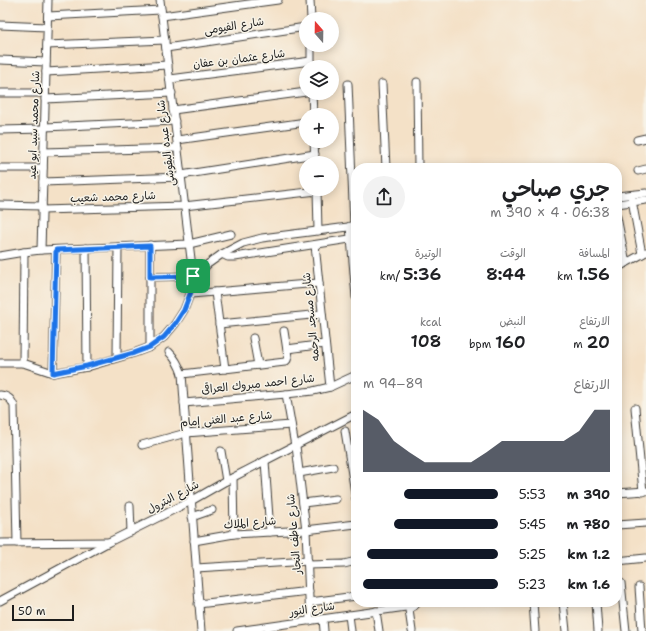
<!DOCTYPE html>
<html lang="ar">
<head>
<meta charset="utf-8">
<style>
	body { margin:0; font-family:"Shantell Sans","Playpen Sans Arabic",sans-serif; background:#f2f2f2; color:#202124; direction:rtl; height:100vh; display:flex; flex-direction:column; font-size:15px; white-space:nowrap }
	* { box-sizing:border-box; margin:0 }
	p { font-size:13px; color:#757577 }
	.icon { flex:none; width:22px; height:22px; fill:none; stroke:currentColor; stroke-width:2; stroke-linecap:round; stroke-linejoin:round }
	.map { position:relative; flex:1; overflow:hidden; direction:ltr }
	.panel { position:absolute; left:351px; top:163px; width:271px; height:444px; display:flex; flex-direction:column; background:#fff; border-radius:16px; box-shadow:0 2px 10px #0003; direction:rtl }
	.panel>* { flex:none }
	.needle { width:26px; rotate:340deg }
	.fabs { position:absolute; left:299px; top:12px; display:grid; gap:8px }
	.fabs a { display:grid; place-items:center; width:40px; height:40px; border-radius:50%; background:#fff; box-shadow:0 2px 10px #0003; font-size:20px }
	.scale { position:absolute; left:12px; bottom:10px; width:62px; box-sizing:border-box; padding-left:4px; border:2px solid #1c1c1c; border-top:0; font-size:11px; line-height:14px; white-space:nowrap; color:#1c1c1c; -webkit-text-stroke:3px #f7f3e8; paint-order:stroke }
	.pin { position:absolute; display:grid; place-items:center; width:34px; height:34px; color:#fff; margin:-17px; border-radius:8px; box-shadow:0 2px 6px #0006 }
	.round { display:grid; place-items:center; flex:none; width:42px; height:42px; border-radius:21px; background:#f2f2f2 }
	.headline { display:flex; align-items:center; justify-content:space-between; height:68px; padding:0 12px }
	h1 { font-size:22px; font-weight:600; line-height:30px }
	.stats { display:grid; grid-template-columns:repeat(3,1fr); gap:6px; height:68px; padding:4px 12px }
	.stats div { display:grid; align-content:center }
	.stats b { font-size:17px; font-weight:600 }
	.stats small { font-size:11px; font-weight:400 }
	.stats p { font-size:11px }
	.chart { height:112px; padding:8px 12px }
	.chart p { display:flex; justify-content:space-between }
	.chart svg { width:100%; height:72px; margin-top:4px; fill:#111827; opacity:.7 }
	ul { padding:0 12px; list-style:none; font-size:13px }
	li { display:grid; grid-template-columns:64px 48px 1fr; align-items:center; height:30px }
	li i { height:10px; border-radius:5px; background:#111827 }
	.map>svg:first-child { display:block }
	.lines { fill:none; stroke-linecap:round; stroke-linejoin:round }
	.street-casing { stroke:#3c3a36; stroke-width:9 }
	.street { stroke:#fff; stroke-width:7 }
	.route-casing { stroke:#fff; stroke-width:8 }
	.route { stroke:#1a73e8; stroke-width:5 }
	.labels { text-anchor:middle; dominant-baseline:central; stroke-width:3; stroke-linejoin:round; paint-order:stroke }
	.street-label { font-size:11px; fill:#1c1c1c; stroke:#f7f3e8 }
</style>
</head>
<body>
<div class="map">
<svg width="646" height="631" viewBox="0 0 646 631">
	<rect width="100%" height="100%" fill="#f7f3e8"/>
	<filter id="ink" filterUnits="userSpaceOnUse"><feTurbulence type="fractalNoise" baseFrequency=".025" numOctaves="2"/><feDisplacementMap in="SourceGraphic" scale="8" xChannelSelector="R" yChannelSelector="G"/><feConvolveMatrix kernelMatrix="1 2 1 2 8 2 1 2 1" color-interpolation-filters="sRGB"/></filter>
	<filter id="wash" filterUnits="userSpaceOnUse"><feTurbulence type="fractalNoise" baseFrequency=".012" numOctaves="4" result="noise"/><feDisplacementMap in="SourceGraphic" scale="16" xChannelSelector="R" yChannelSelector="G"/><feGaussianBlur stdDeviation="0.9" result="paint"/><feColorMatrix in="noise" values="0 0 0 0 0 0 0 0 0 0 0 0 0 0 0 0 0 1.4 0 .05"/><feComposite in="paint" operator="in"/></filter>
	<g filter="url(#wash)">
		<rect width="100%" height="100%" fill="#f4e1c7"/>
	</g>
	<g filter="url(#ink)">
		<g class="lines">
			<defs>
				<g id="street">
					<path d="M160 0 194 284"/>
					<path d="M310 0 311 19"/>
					<path d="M48 16 161 10"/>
					<path d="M162 16 278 0"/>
					<path d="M0 25 47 27"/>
					<path d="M47 45 165 40"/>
					<path d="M311 45V67"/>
					<path d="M166 48 306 27"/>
					<path d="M0 60 46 62"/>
					<path d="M46 72 168 65"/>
					<path d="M170 79 311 61"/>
					<path d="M417 82 418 168"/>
					<path d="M348 84 354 226"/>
					<path d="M382 84 386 168"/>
					<path d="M0 93H45"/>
					<path d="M312 93 313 115"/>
					<path d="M45 99 172 93"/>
					<path d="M173 110 306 92"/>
					<path d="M45 127 175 121"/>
					<path d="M0 130 44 129"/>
					<path d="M177 140 306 122"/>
					<path d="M637 140 646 138"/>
					<path d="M314 141 315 163"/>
					<path d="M44 152 178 148"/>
					<path d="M0 168H43"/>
					<path d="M638 171 646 169"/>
					<path d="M181 175 315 154"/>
					<path d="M43 182 181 177"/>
					<path d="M317 189 318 231"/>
					<path d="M631 195 642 254"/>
					<path d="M617 196 646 193"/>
					<path d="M617 204 646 200"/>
					<path d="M0 205 42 206"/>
					<path d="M42 210 184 206 317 191"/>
					<path d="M617 217 626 263"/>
					<path d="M350 226 356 297"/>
					<path d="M150 245V347"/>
					<path d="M315 245 330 387"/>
					<path d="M86 248 87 367"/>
					<path d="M41 250 48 0"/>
					<path d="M222 254 228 257H235L356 238"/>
					<path d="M0 256 24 252 41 250 189 244 231 234"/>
					<path d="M617 268 646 252"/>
					<path d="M150 277 193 276"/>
					<path d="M215 292 225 369"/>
					<path d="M191 294 319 283"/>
					<path d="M219 324 322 314"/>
					<path d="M253 338 258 365"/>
					<path d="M287 349 325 344"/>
					<path d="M169 352C176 359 179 365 182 374L201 631"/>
					<path d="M117 357 118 247"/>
					<path d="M0 363H23L53 373 87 367 134 353 150 347 164 337 175 324 184 310 197 276 208 264 222 254 243 243 262 238 356 226"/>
					<path d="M23 363 24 252"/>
					<path d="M53 373 56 250"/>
					<path d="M182 374 285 362 287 360 288 357 284 331"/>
					<path d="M286 394 295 446"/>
					<path d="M0 395C7 396 11 398 14 406L17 543"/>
					<path d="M184 403 286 394 313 391 330 387 356 375"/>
					<path d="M635 408 643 492"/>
					<path d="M345 431 356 499"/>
					<path d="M142 445 186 433 291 425"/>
					<path d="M296 446 306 530 310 621"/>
					<path d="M221 451 226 481"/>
					<path d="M265 461 270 532"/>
					<path d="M299 473 333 467"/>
					<path d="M233 478 234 534"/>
					<path d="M617 493 646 491"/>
					<path d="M303 503 336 499"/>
					<path d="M130 506 131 532"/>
					<path d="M192 517 212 510"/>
					<path d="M617 525 646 523"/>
					<path d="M194 541 234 534 306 530 356 524"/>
					<path d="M0 543 108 542"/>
					<path d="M617 561 646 558"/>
					<path d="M308 565 344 564 356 561"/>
					<path d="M196 568 308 561"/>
					<path d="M621 583 626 631"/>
					<path d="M639 587 642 631"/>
					<path d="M0 601 109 542 191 501 226 481 356 414"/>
					<path d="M310 602 356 596"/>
					<path d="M533 602 535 631"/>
					<path d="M563 602 566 631"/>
					<path d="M596 602 598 631"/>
					<path d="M198 604 309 591"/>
					<path d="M376 611 379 631"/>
					<path d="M349 615 351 631"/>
					<path d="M323 619 324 631"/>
					<path d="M237 631 413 606"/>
					<path d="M412 631 409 610C411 606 416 607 417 602"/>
				</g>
			</defs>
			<use href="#street" class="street-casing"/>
			<use href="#street" class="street"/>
		</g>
	</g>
	<g class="lines" filter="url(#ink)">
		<defs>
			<path id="route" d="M150 246V277L193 276 194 284 184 310 175 324 164 337 150 347 134 353 87 366 53 373 56 250Z"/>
		</defs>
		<use href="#route" class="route-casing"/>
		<use href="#route" class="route"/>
	</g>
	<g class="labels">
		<g class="street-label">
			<text transform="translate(234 26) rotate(-9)">شارع الفيومى</text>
			<text transform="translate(239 59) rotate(-7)">شارع عثمان بن عفان</text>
			<text transform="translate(34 125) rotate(-88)">شارع محمد سيد ابو عيد</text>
			<text transform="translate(166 143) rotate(-97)">شارع عبده البقوشى</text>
			<text transform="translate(113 197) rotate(-2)">شارع محمد شعيب</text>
			<text transform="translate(311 317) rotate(-96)">شارع مسجد الرحمه</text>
			<text transform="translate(258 384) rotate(-6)">شارع احمد مبروك العراقى</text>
			<text transform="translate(226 419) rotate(-5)">شارع عبد الغنى إمام</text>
			<text transform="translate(173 497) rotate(-28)">شارع البترول</text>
			<text transform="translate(250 523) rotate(-5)">شارع الملاك</text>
			<text transform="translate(294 534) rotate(-95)">شارع عاطف النجار</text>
			<text transform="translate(312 609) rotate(-8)">شارع النور</text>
		</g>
	</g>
</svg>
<div class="fabs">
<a><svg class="needle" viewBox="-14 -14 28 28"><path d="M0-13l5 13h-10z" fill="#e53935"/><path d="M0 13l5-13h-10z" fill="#757577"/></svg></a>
<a><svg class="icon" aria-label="layers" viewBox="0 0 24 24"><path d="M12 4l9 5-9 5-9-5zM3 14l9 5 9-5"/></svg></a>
<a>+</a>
<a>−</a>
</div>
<div class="scale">50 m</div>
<div class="pin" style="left:193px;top:276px;background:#1e9e55"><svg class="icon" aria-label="arrive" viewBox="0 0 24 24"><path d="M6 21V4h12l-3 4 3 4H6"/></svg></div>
<section class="panel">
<div class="headline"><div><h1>جري صباحي</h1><p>06:38 · 4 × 390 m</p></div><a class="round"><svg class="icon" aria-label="share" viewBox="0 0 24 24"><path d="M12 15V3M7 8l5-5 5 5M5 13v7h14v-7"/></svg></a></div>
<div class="stats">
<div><p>المسافة</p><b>1.56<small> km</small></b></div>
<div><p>الوقت</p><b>8:44</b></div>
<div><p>الوتيرة</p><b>5:36<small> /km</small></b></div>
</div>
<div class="stats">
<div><p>الارتفاع</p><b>20<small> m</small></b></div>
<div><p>النبض</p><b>160<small> bpm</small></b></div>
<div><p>kcal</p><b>108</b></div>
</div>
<div class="chart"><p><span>الارتفاع</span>89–94 m</p>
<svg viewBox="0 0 160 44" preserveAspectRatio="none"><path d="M0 44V6L10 12L20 25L30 32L40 38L50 38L60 38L70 38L80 32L90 25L100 25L110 25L120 25L130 25L140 19L150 6L160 6V44z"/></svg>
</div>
<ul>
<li><b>390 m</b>5:53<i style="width:70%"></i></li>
<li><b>780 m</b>5:45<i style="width:77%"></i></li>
<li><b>1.2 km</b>5:25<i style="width:97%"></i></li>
<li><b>1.6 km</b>5:23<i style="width:100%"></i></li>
</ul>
</section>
</div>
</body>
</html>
